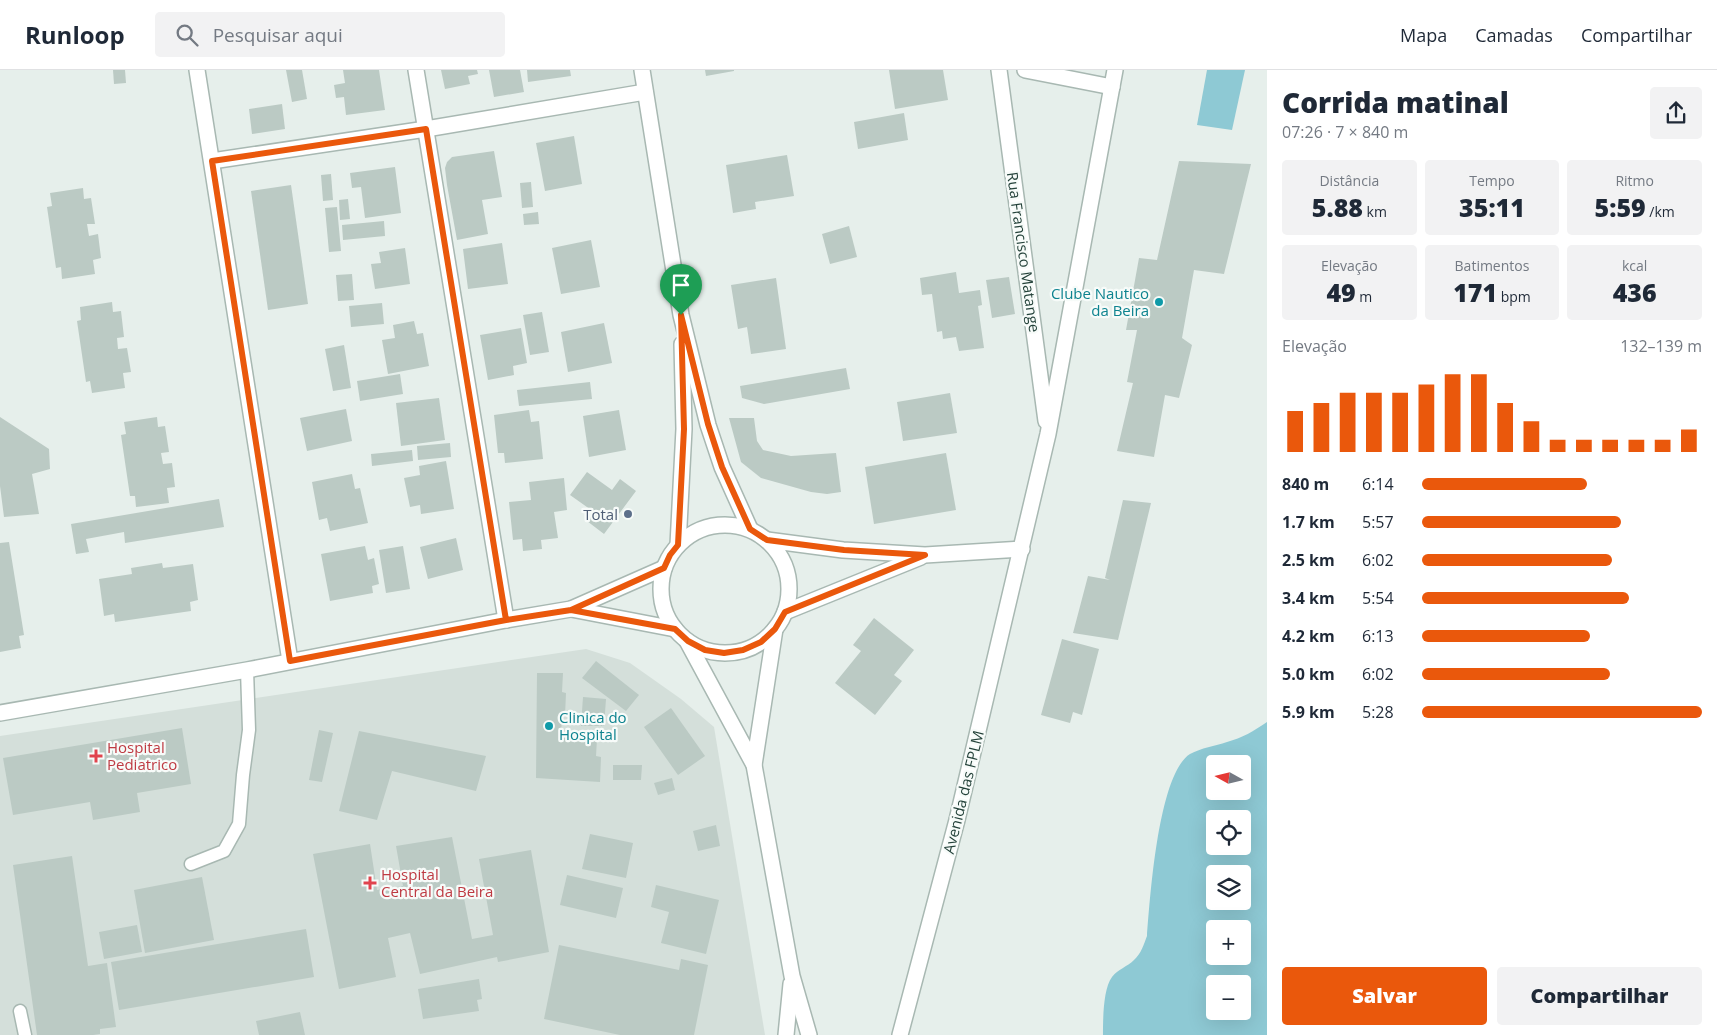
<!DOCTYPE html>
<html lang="pt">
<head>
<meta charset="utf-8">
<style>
	body { margin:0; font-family:"Open Sans",sans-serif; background:#f2f2f3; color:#1f2937; height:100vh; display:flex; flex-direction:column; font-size:19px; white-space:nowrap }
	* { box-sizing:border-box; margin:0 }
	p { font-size:16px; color:#747a83 }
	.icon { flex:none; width:28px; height:28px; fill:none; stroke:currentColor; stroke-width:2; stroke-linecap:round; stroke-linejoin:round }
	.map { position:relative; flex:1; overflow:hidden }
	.drawer { display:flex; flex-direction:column; background:#fff; width:450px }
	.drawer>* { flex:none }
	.needle { width:32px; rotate:278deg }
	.fabs { position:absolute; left:1206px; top:685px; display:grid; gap:10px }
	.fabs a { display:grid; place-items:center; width:45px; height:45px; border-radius:5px; background:#fff; box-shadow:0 5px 20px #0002; font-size:25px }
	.pin { position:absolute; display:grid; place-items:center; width:42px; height:42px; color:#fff; margin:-51px -21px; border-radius:50% 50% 50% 0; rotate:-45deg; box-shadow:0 0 5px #0007 }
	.pin .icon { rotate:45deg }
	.round { display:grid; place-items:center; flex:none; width:52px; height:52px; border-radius:5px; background:#f2f2f3 }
	.overview { display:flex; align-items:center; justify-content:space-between; height:85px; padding:0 15px }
	h1 { font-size:28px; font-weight:800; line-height:38px }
	.figures { display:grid; grid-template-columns:repeat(3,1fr); gap:8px; height:85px; padding:5px 15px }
	.figures div { display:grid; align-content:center; border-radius:5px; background:#f2f2f3; text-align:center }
	.figures b { font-size:25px; font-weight:800 }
	.figures small { font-size:14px; font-weight:400 }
	.figures p { font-size:14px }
	.chart { height:140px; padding:10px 15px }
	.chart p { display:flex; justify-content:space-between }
	.chart svg { width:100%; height:90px; margin-top:5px; stroke:#ea580c; stroke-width:6 }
	.button { display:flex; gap:10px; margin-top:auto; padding:10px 15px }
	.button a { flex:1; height:58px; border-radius:5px; background:#ea580c; color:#fff; font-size:20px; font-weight:800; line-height:58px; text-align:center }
	.button a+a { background:#f2f2f3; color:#1f2937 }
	ul { padding:0 15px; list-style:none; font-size:16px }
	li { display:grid; grid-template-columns:80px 60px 1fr; align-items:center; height:38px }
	li i { height:12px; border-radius:6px; background:#ea580c }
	header { display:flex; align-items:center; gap:30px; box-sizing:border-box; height:70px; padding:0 25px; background:#fff; border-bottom:1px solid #e0e1e3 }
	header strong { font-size:24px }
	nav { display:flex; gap:28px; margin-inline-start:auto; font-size:18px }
	.search { width:350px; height:45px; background:#f2f2f3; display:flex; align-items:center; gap:12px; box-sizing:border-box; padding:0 18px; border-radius:5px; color:#747a83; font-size:19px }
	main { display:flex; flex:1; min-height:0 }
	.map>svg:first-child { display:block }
	.built { fill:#d4dfda }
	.water { fill:#8ec9d4; fill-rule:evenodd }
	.building { fill:#bbcac4 }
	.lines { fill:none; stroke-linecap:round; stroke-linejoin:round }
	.service-casing { stroke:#a8b8b2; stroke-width:15 }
	.minor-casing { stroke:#a8b8b2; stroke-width:18 }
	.tertiary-casing { stroke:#a8b8b2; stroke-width:18 }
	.service { stroke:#fff; stroke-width:12 }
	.minor { stroke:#fff; stroke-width:15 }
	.tertiary { stroke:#fff; stroke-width:15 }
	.route-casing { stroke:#fff; stroke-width:10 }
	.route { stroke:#ea580c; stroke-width:6 }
	.culture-dot { fill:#0f9aa8; stroke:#f7fbf9; stroke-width:2 }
	.service-dot { fill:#5c6f8a; stroke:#f7fbf9; stroke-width:2 }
	.health-dot { fill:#e0444e; stroke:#f7fbf9; stroke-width:2 }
	.labels { text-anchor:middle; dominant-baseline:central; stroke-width:4.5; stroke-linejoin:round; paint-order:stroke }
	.street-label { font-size:15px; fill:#24423a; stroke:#f7fbf9 }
	.culture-label { font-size:15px; fill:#0d838f; stroke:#f7fbf9; text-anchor:end }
	.service-label { font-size:15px; fill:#4e5e75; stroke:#f7fbf9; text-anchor:end }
	.health-label { font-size:15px; fill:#be3a42; stroke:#f7fbf9; text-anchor:start }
</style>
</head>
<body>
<header>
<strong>Runloop</strong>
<div class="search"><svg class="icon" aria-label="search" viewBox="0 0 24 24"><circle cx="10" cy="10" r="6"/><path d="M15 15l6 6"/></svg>Pesquisar aqui</div>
<nav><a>Mapa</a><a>Camadas</a><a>Compartilhar</a></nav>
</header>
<main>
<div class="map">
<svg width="1267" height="965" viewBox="0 0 1267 965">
	<rect width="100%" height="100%" fill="#e6efeb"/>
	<path class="built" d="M586 579 630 593 681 629 714 657 765 965H0V666Z"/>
	<g class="water">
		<path d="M1207 0H1245L1232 60 1197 55Z"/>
		<path d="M1267 652V965H1103C1103 950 1103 919 1112 907 1118 899 1127 897 1134 890 1141 884 1144 874 1147 866 1150 829 1158 704 1190 684 1201 678 1215 676 1227 672 1242 668 1254 661 1267 652ZM1215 694H1242V721H1215ZM1215 749H1242V776H1215ZM1215 804H1242V831H1215ZM1215 859H1242V886H1215ZM1215 914H1242V941H1215Z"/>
	</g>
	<g class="building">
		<path d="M113 0H125L126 13 114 14Z"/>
		<path d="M286 0H302L307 29 292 32Z"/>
		<path d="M343 0H379L385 40 346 45 344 27 336 28 334 15 345 13Z"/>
		<path d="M441 0H477L478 4 468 6 470 14 445 19Z"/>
		<path d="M489 0H520L524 22 494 27Z"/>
		<path d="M527 0H570L571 6 528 12Z"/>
		<path d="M705 0H734V1L706 6Z"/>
		<path d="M889 0H943L948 30 895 39Z"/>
		<path d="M282 34 285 59 252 64 249 39Z"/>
		<path d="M904 43 908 70 858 79 854 52Z"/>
		<path d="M574 66 582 114 545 121 536 73Z"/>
		<path d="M494 81 502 127 482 130 488 164 457 170 447 115 445 98 447 92 452 87Z"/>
		<path d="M787 85 794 126 755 132 756 139 733 143 726 95Z"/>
		<path d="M1179 91 1251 94 1224 204 1194 200 1182 268 1192 275 1179 328 1165 325 1154 387 1117 381 1133 313 1127 312 1137 260H1126L1139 188 1157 190Z"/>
		<path d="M395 97 401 143 365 148 361 117 352 118 350 103Z"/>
		<path d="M331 104 333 130 323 131 321 105Z"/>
		<path d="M531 112 533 137 522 138 520 113Z"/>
		<path d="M291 115 308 234 268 240 251 121Z"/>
		<path d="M83 118 84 129 91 128 95 154H87L89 166 98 164 101 188 93 190 95 204 62 209 61 197 56 198 47 137 52 136 50 123Z"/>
		<path d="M348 129 350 149 340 150 339 130Z"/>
		<path d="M337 137 341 181 329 182 325 138Z"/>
		<path d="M538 142 539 154 524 155 523 144Z"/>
		<path d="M384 151 385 166 343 170 342 155Z"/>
		<path d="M849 156 857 187 830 194 822 164Z"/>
		<path d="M591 170 600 217 561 224 552 178Z"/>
		<path d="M502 173 508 214 468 219 463 179Z"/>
		<path d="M405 178 410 214 375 219 371 194 381 193 379 182Z"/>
		<path d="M956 202 959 223 980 220 982 235 978 236 984 278 959 281 956 267 943 269 942 261 937 262 932 224 922 225 920 208Z"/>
		<path d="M352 204 354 230 338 231 336 205Z"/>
		<path d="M1009 207 1015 244 992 248 986 210Z"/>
		<path d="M776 208 786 279 751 284 747 257 738 259 731 215Z"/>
		<path d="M112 232 113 242 121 241 124 267 117 268 118 279 127 278 131 302 123 303 125 318 92 323 90 311 86 312 77 251 81 250 80 237Z"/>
		<path d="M382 233 384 254 351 257 349 236Z"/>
		<path d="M542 242 549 282 530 285 523 245Z"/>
		<path d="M414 251 417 264 423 263 429 296 388 304 382 270 395 268 393 255Z"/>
		<path d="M604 253 612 293 568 302 561 262Z"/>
		<path d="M521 258 527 293 513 296 514 305 488 310 480 265Z"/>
		<path d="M344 275 351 318 333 321 325 279Z"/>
		<path d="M846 298 850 319 764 334 742 328 740 316Z"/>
		<path d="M400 304 403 324 360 331 357 311Z"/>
		<path d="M590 312 592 329 519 336 517 320Z"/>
		<path d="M950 323 957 363 903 371 897 332Z"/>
		<path d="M439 328 445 370 401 376 396 333Z"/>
		<path d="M346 339 352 371 307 381 300 348Z"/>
		<path d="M529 340 531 352 539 351 543 389 505 393 504 383H498L494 345Z"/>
		<path d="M619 340 626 380 589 387 583 346Z"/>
		<path d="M0 347 49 379 50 399 32 404 39 444 4 447 0 416Z"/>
		<path d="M157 347 158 357 165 356 169 382 161 383 163 394 172 393 175 417 167 418 169 433 136 437 135 426H130L121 365 126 364 124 352Z"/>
		<path d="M729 348H754L757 371 763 380 791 386 836 383 841 422 827 424 811 422 761 408 741 392Z"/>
		<path d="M450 373 451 387 418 390 417 376Z"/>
		<path d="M412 380 413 391 372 396 371 384Z"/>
		<path d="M946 383 956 440 874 454 865 397Z"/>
		<path d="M446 391 454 439 421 444 420 435 410 437 404 408 420 405 419 396Z"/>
		<path d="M587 402 612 420 620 409 636 421 604 464 587 451 594 442 570 425Z"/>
		<path d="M352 404 355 419 360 418 368 453 330 461 327 448 319 450 312 412Z"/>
		<path d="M564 408 567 440 554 442 558 468 541 470 542 479 523 481 522 469 513 470 509 432 531 430 529 412Z"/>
		<path d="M219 429 224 457 125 473 124 462 86 469 89 482 76 484 71 454Z"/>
		<path d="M1123 430 1151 433 1118 570 1073 563 1088 506 1110 510 1105 508Z"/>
		<path d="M456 468 463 500 428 509 420 477Z"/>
		<path d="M9 472 24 565 19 566 21 578 0 582V473Z"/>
		<path d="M365 476 368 490 374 488 379 514 372 516 373 523 330 531 321 484Z"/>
		<path d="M403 476 410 519 386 523 379 480Z"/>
		<path d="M162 493 163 498 193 494 198 530 190 532 191 541 115 552 114 544 104 546 99 509 132 504 131 498Z"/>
		<path d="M874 548 914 580 894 605 902 611 875 645 835 613 861 581 853 575Z"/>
		<path d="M1062 569 1099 579 1082 645 1073 642 1070 653 1041 645Z"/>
		<path d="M596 591 639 625 626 641 582 608Z"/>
		<path d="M537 603H563L562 622 566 623 565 646H562L561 666 597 669 596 686 601 687 600 712 536 708Z"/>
		<path d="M583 627 606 629 604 656H581Z"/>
		<path d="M671 638 705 686 678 705 644 657Z"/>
		<path d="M182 658 191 714 137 723 140 742 93 750 90 732 13 745 3 688Z"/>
		<path d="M319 660 333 663 322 712 309 710Z"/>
		<path d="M359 661 486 686 476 721 392 701 377 750 339 741Z"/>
		<path d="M613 695H642L641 710H613Z"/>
		<path d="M672 708 675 720 658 725 654 713Z"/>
		<path d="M716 755 720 776 698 781 693 761Z"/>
		<path d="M590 764 633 773 626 808 582 799Z"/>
		<path d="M452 767 472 869 493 865 479 789 531 780 549 882 498 892 497 887 420 904 410 863 388 868 396 907 339 919 313 784 370 774 377 820 403 816 396 776Z"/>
		<path d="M72 786 88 896 107 893 116 957 100 959V964L93 965H37L13 795Z"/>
		<path d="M567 805 623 818 616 848 560 835Z"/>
		<path d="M202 807 214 870 145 883 134 820Z"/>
		<path d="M656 815 719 830 706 884 661 873 669 842 651 837Z"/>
		<path d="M137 855 142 882 104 889 99 862Z"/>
		<path d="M306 859 314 907 119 940 111 892Z"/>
		<path d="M559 875 679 900 681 889 708 895 694 965H620L544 949Z"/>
		<path d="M479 909 482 929 477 930 479 941 423 949 418 919Z"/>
		<path d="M300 942 305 965H259L256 951Z"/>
	</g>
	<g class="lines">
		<defs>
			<g id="service">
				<path d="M191 794 224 781 239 754 243 705 249 660 247 600"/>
				<path d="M20 941 25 965"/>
			</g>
			<g id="minor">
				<path d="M197 0 290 591"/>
				<path d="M416 0 506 550"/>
				<path d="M999 0 1046 351"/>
				<path d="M1025 0 1112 17"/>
				<path d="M212 91 426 59 645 22"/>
				<path d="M767 470 843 480 925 485 1022 479"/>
				<path d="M571 539 675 559"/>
				<path d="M785 542 921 487"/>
				<path d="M0 643 247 600 506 550 571 539 664 498"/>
				<path d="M900 965 957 750 1048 364 1115 0"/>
			</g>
			<g id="tertiary">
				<path d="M642 0 681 245 708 355 722 397 750 459"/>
				<circle cx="725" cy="519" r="64"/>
				<path d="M678 475 684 359 682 274"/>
				<path d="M687 571 754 695 792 906 809 965"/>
				<path d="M754 695 775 559"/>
				<path d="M786 965 791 914"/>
			</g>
		</defs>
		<use href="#service" class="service-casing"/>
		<use href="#minor" class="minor-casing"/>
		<use href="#tertiary" class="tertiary-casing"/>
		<use href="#service" class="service"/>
		<use href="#minor" class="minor"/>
		<use href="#tertiary" class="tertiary"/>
	</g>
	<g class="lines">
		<defs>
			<path id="route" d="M681 245 684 359 678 475 670 485 664 498 571 540 506 550 290 591 212 91 426 59 506 550 571 540 675 559 688 571 705 580 724 583 743 580 761 572 775 559 785 542 925 485 844 480 767 470 750 459 722 397 708 354 681 245"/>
		</defs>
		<use href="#route" class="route-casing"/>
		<use href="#route" class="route"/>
	</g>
	<g class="culture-dot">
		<circle cx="1159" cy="232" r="5"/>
		<circle cx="549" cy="656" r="5"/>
	</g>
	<circle class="service-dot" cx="628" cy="444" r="5"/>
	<g class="health-dot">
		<path d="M93.5 678.5h5v5h5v5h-5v5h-5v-5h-5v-5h5z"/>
		<path d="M367.5 805.5h5v5h5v5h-5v5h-5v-5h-5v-5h5z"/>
	</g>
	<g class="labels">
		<g class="street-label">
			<text transform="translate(1024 182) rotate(82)">Rua Francisco Matange</text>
			<text transform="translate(963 722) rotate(-76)">Avenida das FPLM</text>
		</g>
		<g class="culture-label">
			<text x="1149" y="223">Clube Nautico<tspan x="1149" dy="17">da Beira</tspan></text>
			<text x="559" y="647" text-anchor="start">Clinica do<tspan x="559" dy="17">Hospital</tspan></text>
		</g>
		<g class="service-label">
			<text x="618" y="444">Total</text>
		</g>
		<g class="health-label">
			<text x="107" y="677">Hospital<tspan x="107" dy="17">Pediatrico</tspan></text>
			<text x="381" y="804">Hospital<tspan x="381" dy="17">Central da Beira</tspan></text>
		</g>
	</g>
</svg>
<div class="fabs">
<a><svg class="needle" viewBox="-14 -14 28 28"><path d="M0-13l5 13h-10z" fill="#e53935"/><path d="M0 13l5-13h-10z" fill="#747a83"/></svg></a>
<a><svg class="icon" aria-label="locate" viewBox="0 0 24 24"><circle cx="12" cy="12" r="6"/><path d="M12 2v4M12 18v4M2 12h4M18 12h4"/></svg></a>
<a><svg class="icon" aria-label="layers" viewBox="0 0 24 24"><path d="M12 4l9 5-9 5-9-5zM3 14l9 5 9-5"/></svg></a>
<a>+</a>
<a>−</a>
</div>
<div class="pin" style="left:681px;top:245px;background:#1e9e55"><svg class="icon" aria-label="arrive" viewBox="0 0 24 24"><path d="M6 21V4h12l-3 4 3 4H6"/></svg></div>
</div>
<section class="drawer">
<div class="overview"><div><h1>Corrida matinal</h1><p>07:26 · 7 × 840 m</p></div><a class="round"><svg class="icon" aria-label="share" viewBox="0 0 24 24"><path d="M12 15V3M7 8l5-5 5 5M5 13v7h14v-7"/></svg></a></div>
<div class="figures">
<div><p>Distância</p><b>5.88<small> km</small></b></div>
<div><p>Tempo</p><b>35:11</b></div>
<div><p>Ritmo</p><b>5:59<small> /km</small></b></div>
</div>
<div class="figures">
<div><p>Elevação</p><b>49<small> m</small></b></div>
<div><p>Batimentos</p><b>171<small> bpm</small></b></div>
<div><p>kcal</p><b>436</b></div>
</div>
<div class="chart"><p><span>Elevação</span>132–139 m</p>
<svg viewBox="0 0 160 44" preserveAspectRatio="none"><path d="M5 44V24M15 44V20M25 44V15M35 44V15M45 44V15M55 44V11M65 44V6M75 44V6M85 44V20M95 44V29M105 44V38M115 44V38M125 44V38M135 44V38M145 44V38M155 44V33"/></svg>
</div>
<ul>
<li><b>840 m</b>6:14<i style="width:59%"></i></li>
<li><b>1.7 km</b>5:57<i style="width:71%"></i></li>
<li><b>2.5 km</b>6:02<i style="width:68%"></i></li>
<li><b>3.4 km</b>5:54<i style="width:74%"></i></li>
<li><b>4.2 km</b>6:13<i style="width:60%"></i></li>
<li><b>5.0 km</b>6:02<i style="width:67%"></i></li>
<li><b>5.9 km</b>5:28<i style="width:100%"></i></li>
</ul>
<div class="button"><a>Salvar</a><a>Compartilhar</a></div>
</section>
</main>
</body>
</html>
